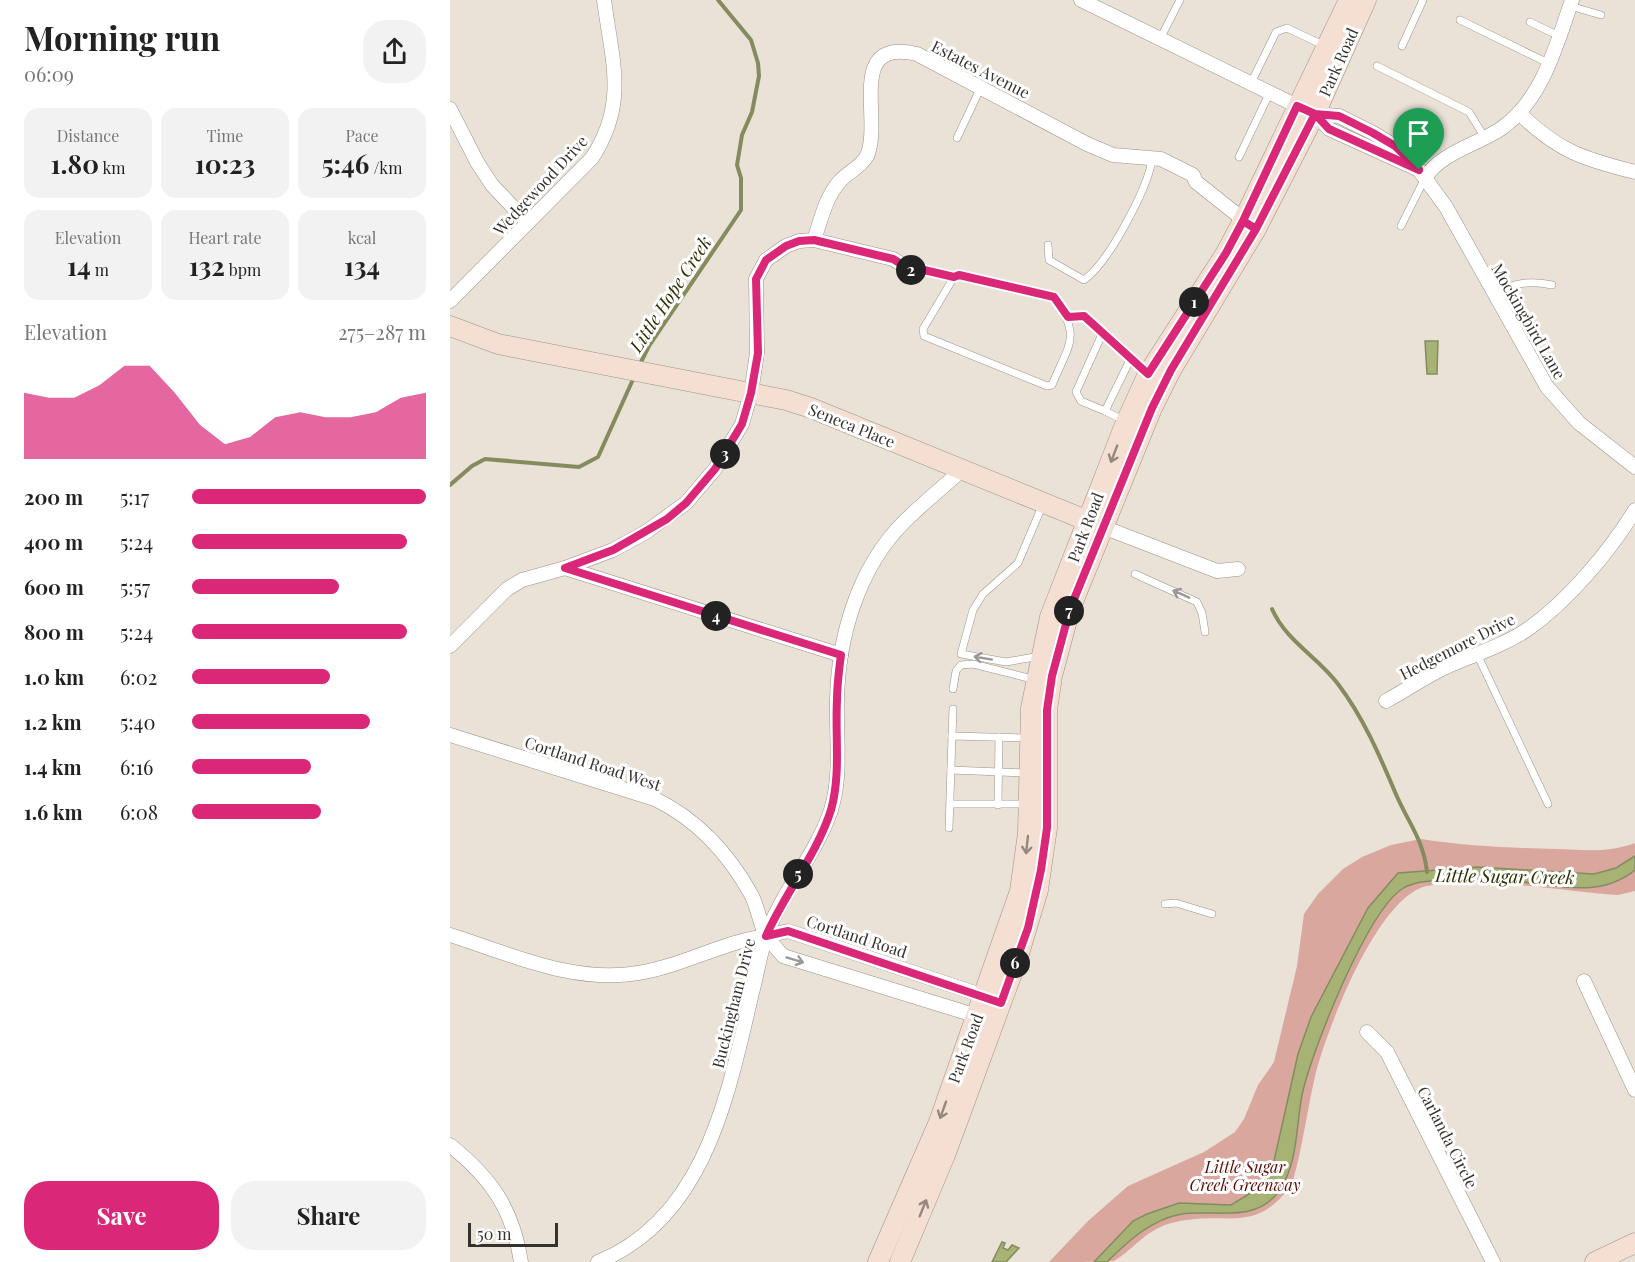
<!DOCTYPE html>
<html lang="en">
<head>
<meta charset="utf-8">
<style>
	body { margin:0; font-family:"Playfair Display",serif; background:#f2f2f2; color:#222; height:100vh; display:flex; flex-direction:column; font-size:22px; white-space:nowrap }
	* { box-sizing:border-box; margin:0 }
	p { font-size:20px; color:#767676 }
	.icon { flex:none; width:33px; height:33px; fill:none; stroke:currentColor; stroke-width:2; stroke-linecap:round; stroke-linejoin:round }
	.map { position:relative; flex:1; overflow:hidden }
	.panel { display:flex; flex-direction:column; background:#fff; width:450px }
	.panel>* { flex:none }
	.scale { position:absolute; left:18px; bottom:15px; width:90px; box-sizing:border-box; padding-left:6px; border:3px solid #35312d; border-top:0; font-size:16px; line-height:21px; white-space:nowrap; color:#35312d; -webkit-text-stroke:4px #fff; paint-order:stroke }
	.pin { position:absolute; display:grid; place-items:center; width:51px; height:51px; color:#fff; margin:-62px -26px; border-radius:50% 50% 50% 0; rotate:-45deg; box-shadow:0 0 6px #0007 }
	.pin .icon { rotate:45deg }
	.km { position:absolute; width:30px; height:30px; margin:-15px; border-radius:50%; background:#222; color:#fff; font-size:16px; line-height:30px; text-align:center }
	.round { display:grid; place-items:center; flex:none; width:63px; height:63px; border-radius:24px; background:#f2f2f2 }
	.overview { display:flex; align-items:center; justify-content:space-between; height:102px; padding:0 24px }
	h1 { font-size:33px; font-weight:700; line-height:45px }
	.metrics { display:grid; grid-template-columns:repeat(3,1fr); gap:9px; height:102px; padding:6px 24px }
	.metrics div { display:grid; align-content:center; border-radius:15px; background:#f2f2f2; text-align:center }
	.metrics b { font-size:26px; font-weight:700 }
	.metrics small { font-size:16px; font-weight:400 }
	.metrics p { font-size:16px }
	.chart { height:168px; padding:12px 24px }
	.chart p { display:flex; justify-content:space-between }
	.chart svg { width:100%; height:108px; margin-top:6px; fill:#db2777; opacity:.7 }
	.action { display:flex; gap:12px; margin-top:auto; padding:12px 24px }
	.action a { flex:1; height:69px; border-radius:24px; background:#db2777; color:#fff; font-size:24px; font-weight:700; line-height:69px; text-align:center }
	.action a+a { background:#f2f2f2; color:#222 }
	ul { padding:0 24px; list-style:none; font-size:20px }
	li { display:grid; grid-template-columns:96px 72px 1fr; align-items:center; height:45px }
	li i { height:15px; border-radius:8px; background:#db2777 }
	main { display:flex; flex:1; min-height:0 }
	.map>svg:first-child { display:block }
	.green { fill:#d9a79e }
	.water { fill:#a6b375; stroke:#848c5f; stroke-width:1.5 }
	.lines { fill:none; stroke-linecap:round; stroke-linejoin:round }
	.stream { stroke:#848c5f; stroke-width:4 }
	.lane-casing { stroke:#9a9288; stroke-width:8 }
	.street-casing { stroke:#9a9288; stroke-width:15 }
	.secondary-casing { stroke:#9a9288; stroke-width:21 }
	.lane { stroke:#fff; stroke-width:7 }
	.street { stroke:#fff; stroke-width:14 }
	.secondary { stroke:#f4dfd2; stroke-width:20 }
	.oneway { stroke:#948880 }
	.oneway2 { stroke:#9a9896 }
	.route-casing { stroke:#fff; stroke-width:12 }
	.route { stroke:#db2777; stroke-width:8 }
	.labels { text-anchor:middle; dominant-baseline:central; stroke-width:6; stroke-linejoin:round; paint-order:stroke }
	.street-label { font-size:16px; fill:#35312d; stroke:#fff }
	.park-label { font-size:16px; font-style:italic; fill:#5b0902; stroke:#fff }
	.water-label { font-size:18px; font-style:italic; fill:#2a3000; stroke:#fff }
</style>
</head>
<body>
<main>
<section class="panel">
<div class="overview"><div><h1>Morning run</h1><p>06:09</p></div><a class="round"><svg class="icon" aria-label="share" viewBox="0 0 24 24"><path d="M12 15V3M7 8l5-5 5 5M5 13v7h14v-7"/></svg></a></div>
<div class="metrics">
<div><p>Distance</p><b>1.80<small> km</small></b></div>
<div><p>Time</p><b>10:23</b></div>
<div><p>Pace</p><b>5:46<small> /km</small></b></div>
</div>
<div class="metrics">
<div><p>Elevation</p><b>14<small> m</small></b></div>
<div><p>Heart rate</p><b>132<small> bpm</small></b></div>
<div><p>kcal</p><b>134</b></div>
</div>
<div class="chart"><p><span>Elevation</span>275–287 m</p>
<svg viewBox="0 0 160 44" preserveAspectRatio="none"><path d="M0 44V17L10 19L20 19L30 14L40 6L50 6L60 17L70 30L80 38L90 35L100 27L110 25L120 27L130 27L140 25L150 19L160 17V44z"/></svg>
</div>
<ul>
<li><b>200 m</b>5:17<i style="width:100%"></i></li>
<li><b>400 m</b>5:24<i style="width:92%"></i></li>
<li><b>600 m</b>5:57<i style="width:63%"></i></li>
<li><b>800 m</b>5:24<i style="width:92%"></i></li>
<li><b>1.0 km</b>6:02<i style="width:59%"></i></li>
<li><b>1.2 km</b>5:40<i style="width:76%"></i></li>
<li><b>1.4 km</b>6:16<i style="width:51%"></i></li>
<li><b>1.6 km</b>6:08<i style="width:55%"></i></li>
</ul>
<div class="action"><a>Save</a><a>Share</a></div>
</section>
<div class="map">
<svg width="1185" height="1262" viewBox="0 0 1185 1262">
	<rect width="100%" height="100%" fill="#eae1d7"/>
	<path class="green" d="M971 839C1016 846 1061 848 1106 849 1134 850 1159 853 1185 843V891L1168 895C1111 891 1032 876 977 886 928 896 878 1027 866 1072 857 1109 853 1147 842 1184 805 1236 778 1210 726 1222 696 1228 687 1247 664 1261 655 1262 612 1262 599 1262L638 1221 678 1186 754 1152 785 1132 794 1119 808 1085 824 1062 847 966 854 914 868 894 893 869 912 857 941 845Z"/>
	<g class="water">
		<path d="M975 341H988L987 374H977Z"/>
		<path d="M1185 856V870C1147 901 1099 883 1054 880 1035 879 1015 879 996 880 981 881 964 881 952 889 917 912 861 1052 852 1095 846 1126 848 1164 829 1191 806 1224 765 1209 732 1214 702 1219 678 1241 657 1262H644L683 1221 697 1214 729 1203 781 1205 809 1188 822 1170 848 1054 861 1017 918 908 948 873 1028 867 1144 874 1166 868Z"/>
		<path d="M552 1242 555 1243 553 1248 558 1250 562 1245 569 1248 556 1262H542Z"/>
	</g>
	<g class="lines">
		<g class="stream">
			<path d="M189 366 199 346 291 210V178L287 165 292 135 302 112 309 76 308 63 301 40 268 0"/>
			<path d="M0 485 22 466 35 459 129 467 148 457 185 375"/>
			<path d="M822 609C836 641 868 657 888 684 913 717 929 754 945 792 958 823 973 838 977 872"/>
		</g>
		<defs>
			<g id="lane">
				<path d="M1120 6 1151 15"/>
				<path d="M1010 20 1098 63"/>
				<path d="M1080 22 1109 36"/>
				<path d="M710 39 730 0"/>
				<path d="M952 46 973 0"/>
				<path d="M927 66 1019 112 1035 138"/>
				<path d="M801 83 826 32 837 28 875 46"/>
				<path d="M507 138 531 87"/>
				<path d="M789 157 820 92"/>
				<path d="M951 226 975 178"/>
				<path d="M598 245 599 260 634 280C659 262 696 191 702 161"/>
				<path d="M463 271 474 270 504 277"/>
				<path d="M509 275 604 297C632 338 619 343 602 385L597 386 474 336 473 329 504 277Z"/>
				<path d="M1044 293C1065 283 1079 280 1102 285"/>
				<path d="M618 317 634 316 696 372"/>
				<path d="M653 332 626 392 631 401 655 411"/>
				<path d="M675 421 655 411 681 358"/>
				<path d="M685 574 747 602 752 613 755 632"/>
				<path d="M1027 654 1098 804"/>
				<path d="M590 656 556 662 511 654 523 610 533 594 568 563 593 504"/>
				<path d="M503 689 506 671 511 665 523 664 586 680"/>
				<path d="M502 736 503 709"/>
				<path d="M501 770 577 773"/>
				<path d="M501 804H576"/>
				<path d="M548 805 549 737"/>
				<path d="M499 828 502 736 579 738"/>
				<path d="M715 904 726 903 762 914"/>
			</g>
			<g id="street">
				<path d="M631 0 847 106 865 114 889 116 923 133 945 146 969 170 879 129 865 114"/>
				<path d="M0 109 27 162 42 185 78 223"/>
				<path d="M1069 113C1108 151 1133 159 1185 172"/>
				<path d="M969 170 996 207 1097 387 1129 423 1185 467"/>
				<path d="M975 178C991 152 1029 144 1052 128 1092 100 1107 44 1122 0"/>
				<path d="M364 240C371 220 375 198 390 181 398 172 411 167 417 156 433 119 395 37 467 54L637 144 663 155 711 159 743 175 746 182 799 224"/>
				<path d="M0 301 142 158C178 103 162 61 154 0"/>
				<path d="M653 527 767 571 788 569"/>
				<path d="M115 568 391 655"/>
				<path d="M0 646 57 589 72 580 115 568 163 550 196 532 236 503 265 469 292 424 301 393 307 353 306 279 316 260 336 246 349 241 364 240 443 259 463 271"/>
				<path d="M936 701C956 690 975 677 996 667 1023 655 1053 646 1078 629 1118 601 1160 551 1185 510"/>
				<path d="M0 735 205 799C248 820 279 854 302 896 308 909 310 923 316 936 272 942 233 966 188 973 124 984 60 954 0 935"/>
				<path d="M1134 981 1185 1090"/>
				<path d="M527 1016 333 956 316 936 338 931 534 996"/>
				<path d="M917 1032 937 1052 1043 1262"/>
				<path d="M0 1145C41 1178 63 1209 71 1262"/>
				<path d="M148 1262C256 1218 278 1094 302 993 307 974 310 954 316 936 332 891 366 855 381 810 392 775 386 737 387 701 388 637 408 568 454 522 472 504 493 487 512 470"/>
			</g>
			<g id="secondary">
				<path d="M0 326 48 344 336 400 361 408 648 525"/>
				<path d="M428 1262 489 1122 570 891 578 833 581 708 600 617 676 422 698 374 776 253 793 221 899 0"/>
				<path d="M450 1262 495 1155 568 957 588 890 597 828V710L602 676 620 609 702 408 721 370 806 229 865 114 916 0"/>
				<path d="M1145 1262 1185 1243"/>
			</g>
		</defs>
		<use href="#lane" class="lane-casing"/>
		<use href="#street" class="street-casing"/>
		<use href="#secondary" class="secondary-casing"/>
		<use href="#lane" class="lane"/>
		<use href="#street" class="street"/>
		<use href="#secondary" class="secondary"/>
	</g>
	<defs><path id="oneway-shaft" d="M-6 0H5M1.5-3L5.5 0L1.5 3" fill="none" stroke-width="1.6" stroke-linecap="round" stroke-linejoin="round" transform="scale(1.5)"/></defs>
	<g class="oneway">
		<use href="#oneway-shaft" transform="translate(664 454) rotate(111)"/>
		<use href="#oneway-shaft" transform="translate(577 845) rotate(96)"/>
		<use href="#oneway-shaft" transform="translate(493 1110) rotate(110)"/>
		<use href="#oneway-shaft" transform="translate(473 1208) rotate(-68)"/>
	</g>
	<g class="oneway2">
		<use href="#oneway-shaft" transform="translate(731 594) rotate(-156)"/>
		<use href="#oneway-shaft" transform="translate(533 658) rotate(-170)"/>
		<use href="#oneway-shaft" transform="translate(345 960) rotate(17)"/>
	</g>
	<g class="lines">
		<defs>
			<path id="route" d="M969 170 879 129 865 114 806 229 793 221 776 253 698 374 634 316 618 317 604 297 509 275 504 277 474 270 463 271 443 259 364 240 349 241 336 246 316 260 306 279 308 353 301 393 292 424 265 469 236 503 217 519 163 550 115 568 391 655C389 670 387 685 387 700 385 737 391 774 381 810 367 854 335 893 316 936L338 931 551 1003 578 928 591 870 597 828V710L602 676 620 609 702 408 721 370 806 229 793 221 847 106 865 114 889 116 923 133 945 146 969 170"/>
		</defs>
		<use href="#route" class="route-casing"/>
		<use href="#route" class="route"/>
	</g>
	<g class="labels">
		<g class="street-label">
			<text transform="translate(888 62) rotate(-66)">Park Road</text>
			<text transform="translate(531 69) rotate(27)">Estates Avenue</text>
			<text transform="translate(90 185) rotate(-47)">Wedgewood Drive</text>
			<text transform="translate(1079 321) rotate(60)">Mockingbird Lane</text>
			<text transform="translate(402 425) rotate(22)">Seneca Place</text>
			<text transform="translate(635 527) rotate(-69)">Park Road</text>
			<text transform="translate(1007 646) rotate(-27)">Hedgemore Drive</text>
			<text transform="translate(143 763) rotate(18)">Cortland Road West</text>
			<text transform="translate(407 936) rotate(18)">Cortland Road</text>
			<text transform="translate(283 1003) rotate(-76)">Buckingham Drive</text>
			<text transform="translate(515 1048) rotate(-70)">Park Road</text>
			<text transform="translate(998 1137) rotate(63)">Carlanda Circle</text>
		</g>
		<g class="park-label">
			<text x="795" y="1166">Little Sugar<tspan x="795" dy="18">Creek Greenway</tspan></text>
		</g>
		<g class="water-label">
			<text transform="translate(220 294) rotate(-57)">Little Hope Creek</text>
			<text transform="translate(1055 876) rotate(1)">Little Sugar Creek</text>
		</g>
	</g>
</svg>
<div class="scale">50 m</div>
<div class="pin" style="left:969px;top:170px;background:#1e9e55"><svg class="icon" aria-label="arrive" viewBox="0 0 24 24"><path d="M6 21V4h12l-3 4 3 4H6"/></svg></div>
<b class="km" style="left:744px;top:302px">1</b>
<b class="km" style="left:461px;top:270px">2</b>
<b class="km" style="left:275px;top:454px">3</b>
<b class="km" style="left:266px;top:616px">4</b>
<b class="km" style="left:348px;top:874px">5</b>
<b class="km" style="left:565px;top:963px">6</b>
<b class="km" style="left:619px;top:611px">7</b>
</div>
</main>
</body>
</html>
